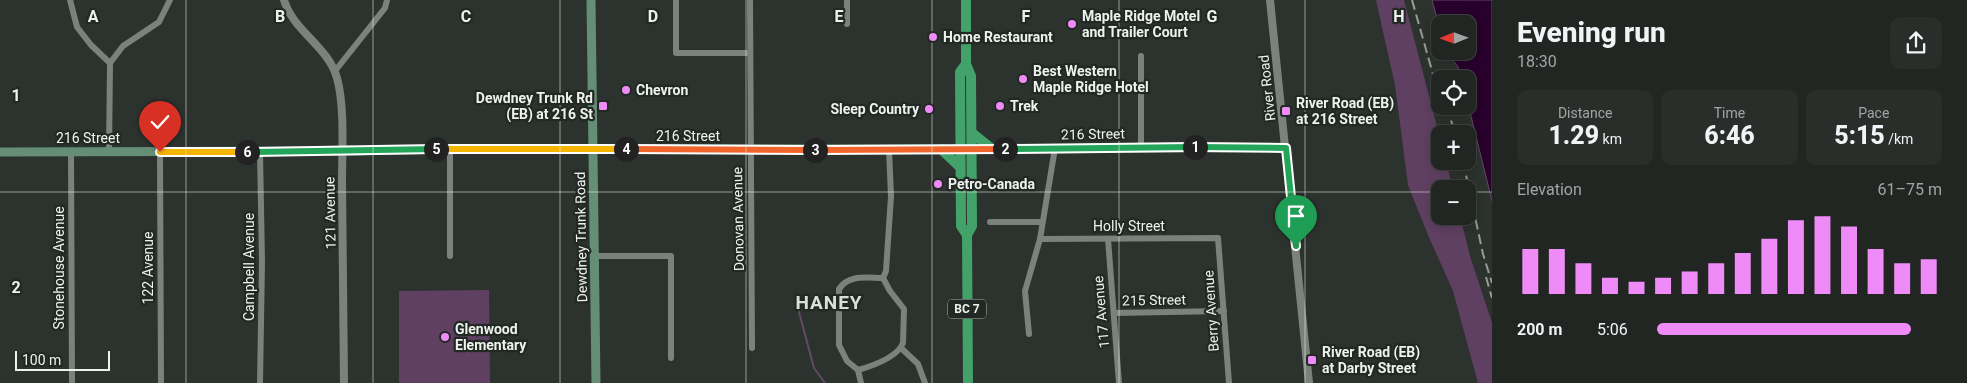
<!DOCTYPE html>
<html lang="en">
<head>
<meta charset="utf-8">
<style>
	body { margin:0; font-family:Roboto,sans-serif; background:#292e2a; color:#f1f3f6; height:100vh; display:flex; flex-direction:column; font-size:19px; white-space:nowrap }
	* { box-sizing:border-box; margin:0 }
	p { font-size:16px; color:#a2a5a5 }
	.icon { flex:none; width:28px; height:28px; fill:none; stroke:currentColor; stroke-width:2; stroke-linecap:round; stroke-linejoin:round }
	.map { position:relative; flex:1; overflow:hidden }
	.panel { display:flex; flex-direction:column; background:#212622; width:475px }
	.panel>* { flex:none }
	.needle { width:32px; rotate:269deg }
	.controls { position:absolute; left:1431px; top:15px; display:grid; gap:10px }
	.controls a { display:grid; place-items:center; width:45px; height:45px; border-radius:10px; background:#212622; box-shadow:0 2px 12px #0003,0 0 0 1px #3e4340; font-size:25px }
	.scale { position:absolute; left:15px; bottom:12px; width:95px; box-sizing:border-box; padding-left:5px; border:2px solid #eef2ef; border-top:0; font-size:14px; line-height:18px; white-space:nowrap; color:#eef2ef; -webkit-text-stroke:4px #222823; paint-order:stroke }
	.pin { position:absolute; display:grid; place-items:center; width:42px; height:42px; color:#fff; margin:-51px -21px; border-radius:50% 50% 50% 0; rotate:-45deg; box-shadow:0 0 5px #0007 }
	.pin .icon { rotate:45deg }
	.km { position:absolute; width:25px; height:25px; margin:-12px; border-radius:50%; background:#222; color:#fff; font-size:14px; line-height:25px; text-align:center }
	.round { display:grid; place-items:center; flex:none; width:52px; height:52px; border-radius:10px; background:#292e2a }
	.summary { display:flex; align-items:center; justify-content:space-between; height:85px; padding:0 25px }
	h1 { font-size:28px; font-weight:800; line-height:38px }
	.figures { display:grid; grid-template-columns:repeat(3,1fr); gap:8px; height:85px; padding:5px 25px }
	.figures div { display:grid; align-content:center; border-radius:10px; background:#292e2a; text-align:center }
	.figures b { font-size:25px; font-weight:800 }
	.figures small { font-size:14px; font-weight:400 }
	.figures p { font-size:14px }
	.chart { height:140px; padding:10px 25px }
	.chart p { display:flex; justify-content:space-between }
	.chart svg { width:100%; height:90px; margin-top:5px; stroke:#ef8bf7; stroke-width:6 }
	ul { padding:0 25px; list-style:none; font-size:16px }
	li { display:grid; grid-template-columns:80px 60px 1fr; align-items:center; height:38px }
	li i { height:12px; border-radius:6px; background:#ef8bf7 }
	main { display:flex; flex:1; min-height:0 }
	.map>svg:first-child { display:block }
	.green { fill:#604062 }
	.water { fill:#28012c; stroke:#634966 }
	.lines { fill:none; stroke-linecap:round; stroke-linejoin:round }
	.stream { stroke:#634966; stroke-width:2 }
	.minor { stroke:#7b827d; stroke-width:6 }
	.tertiary { stroke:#7b827d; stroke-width:8 }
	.secondary { stroke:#658e76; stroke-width:9 }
	.trunk { stroke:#42a269; stroke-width:10 }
	.rail { stroke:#989c99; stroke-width:2; stroke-dasharray:10 5; stroke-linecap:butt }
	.split-1-casing { stroke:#fff; stroke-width:10 }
	.split-2-casing { stroke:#fff; stroke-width:10 }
	.split-3-casing { stroke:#fff; stroke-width:10 }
	.split-4-casing { stroke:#fff; stroke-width:10 }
	.split-5-casing { stroke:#fff; stroke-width:10 }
	.split-6-casing { stroke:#fff; stroke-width:10 }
	.split-7-casing { stroke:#fff; stroke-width:10 }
	.split-1 { stroke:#22a559; stroke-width:6 }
	.split-2 { stroke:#22a559; stroke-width:6 }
	.split-3 { stroke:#f0652b; stroke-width:6 }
	.split-4 { stroke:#f0652b; stroke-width:6 }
	.split-5 { stroke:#f5b400; stroke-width:6 }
	.split-6 { stroke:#22a559; stroke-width:6 }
	.split-7 { stroke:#f5b400; stroke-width:6 }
	.grid { fill:none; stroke:#eef2ef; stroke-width:1; stroke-opacity:0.55 }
	.poi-dot { fill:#ef8bf7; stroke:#222823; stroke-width:2 }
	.labels { text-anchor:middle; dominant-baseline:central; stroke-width:4.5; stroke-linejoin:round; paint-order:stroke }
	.shield { fill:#222823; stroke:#b1b5b2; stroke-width:1 }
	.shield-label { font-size:12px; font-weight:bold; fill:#eef2ef }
	.poi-label { font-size:14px; font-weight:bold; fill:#eef2ef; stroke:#222823; text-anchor:start }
	.street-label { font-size:14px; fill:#eef2ef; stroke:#222823 }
	.district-label { font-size:19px; font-weight:bold; letter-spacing:1px; fill:#d8e0da; stroke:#222823 }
	.grid-label { font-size:16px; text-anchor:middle; font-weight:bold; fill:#eef2ef; stroke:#222823; stroke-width:4.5; stroke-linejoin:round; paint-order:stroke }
</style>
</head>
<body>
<main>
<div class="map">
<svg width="1492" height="383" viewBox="0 0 1492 383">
	<rect width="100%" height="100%" fill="#2c322d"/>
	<g class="green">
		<path d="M1376 0H1404L1440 138V161H1446L1453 189H1440V216H1460L1470 256 1492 323V383H1478L1453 291 1428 235 1408 185 1395 85Z"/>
		<path d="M489 290 490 383H399V291Z"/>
	</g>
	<path class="water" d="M1432 0H1492V201L1468 104V79H1461L1458 67 1446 51H1468V24H1440V30Z"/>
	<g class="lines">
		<path class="stream" d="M799 304V312L814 368 825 383"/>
		<g class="minor">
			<path d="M70 0 77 27 91 45 110 63"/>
			<path d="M676 0V53H750"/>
			<path d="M750 0 752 348"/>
			<path d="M847 0V24"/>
			<path d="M335 71 385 8 387 0"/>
			<path d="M1141 147V56"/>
			<path d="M260 151 262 262 260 383"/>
			<path d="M71 152 72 383"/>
			<path d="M160 152 161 383"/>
			<path d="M109 153 110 63 123 46 159 22 170 0"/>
			<path d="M990 222H1042"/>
			<path d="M1040 239 1218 238 1229 383"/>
			<path d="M1108 239 1119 383"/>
			<path d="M450 256V149"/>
			<path d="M595 256H671V358"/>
			<path d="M1114 313 1224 311"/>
			<path d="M1029 334 1025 291 1040 239 1055 148"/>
			<path d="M901 348 918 364 925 383"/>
			<path d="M858 370C872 366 897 358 903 343L904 309 890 291 883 278 886 271 891 196 889 150"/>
			<path d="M858 370 847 361 839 345V289C849 274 867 278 883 278"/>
			<path d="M858 370 861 383"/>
		</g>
		<g class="tertiary">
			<path d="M284 0C293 31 328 46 337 78 345 107 342 150 342 181 343 248 343 316 344 383"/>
			<path d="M1270 0 1309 383"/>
			<path d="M972 149 1286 148"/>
		</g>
		<g class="secondary">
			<path d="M591 0 596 383"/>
			<path d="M0 152 348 151 450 149H967"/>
		</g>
		<g class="trunk">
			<path d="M966 0V64L971 76 972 226 967 235 968 383"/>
			<path d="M966 64 960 72 961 226 967 235"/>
			<path d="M972 133 992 149"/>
			<path d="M941 149 960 167"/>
		</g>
		<g class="rail">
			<path d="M1412 0 1440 99"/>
			<path d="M1447 106 1455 134"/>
			<path d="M1463 161 1483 254 1492 283"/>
			<path d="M1486 277 1492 298"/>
		</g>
	</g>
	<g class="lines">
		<defs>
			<path id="split-1" d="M1195 147 1286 148 1296 246"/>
			<path id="split-2" d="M1005 149 1195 147"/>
			<path id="split-3" d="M815 150 1005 149"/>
			<path id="split-4" d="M626 149 815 150"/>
			<path id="split-5" d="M436 149H626"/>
			<path id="split-6" d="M247 152 436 149"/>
			<path id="split-7" d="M160 152H247"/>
		</defs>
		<use href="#split-1" class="split-1-casing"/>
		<use href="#split-2" class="split-2-casing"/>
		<use href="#split-3" class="split-3-casing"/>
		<use href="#split-4" class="split-4-casing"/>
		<use href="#split-5" class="split-5-casing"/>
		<use href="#split-6" class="split-6-casing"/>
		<use href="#split-7" class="split-7-casing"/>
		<use href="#split-1" class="split-1"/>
		<use href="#split-2" class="split-2"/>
		<use href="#split-3" class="split-3"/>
		<use href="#split-4" class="split-4"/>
		<use href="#split-5" class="split-5"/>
		<use href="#split-6" class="split-6"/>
		<use href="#split-7" class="split-7"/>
	</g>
	<path class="grid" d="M186 0V383M373 0V383M560 0V383M746 0V383M932 0V383M1119 0V383M1305 0V383M0 192H1440M1468 192H1492"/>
	<g class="poi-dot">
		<circle cx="1072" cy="24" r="5"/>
		<circle cx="933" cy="37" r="5"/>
		<circle cx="1023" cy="79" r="5"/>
		<circle cx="626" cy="90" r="5"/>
		<rect x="598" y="101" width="10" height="10" rx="2.5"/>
		<circle cx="1000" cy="106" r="5"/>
		<circle cx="929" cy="109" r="5"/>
		<rect x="1281" y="106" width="10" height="10" rx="2.5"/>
		<circle cx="938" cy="184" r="5"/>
		<circle cx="445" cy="337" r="5"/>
		<rect x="1307" y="355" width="10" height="10" rx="2.5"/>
	</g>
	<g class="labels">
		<rect class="shield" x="948" y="299.5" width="38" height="19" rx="4"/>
		<g class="shield-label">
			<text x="967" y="309">BC 7</text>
		</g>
		<g class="poi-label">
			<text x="1082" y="16">Maple Ridge Motel<tspan x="1082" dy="16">and Trailer Court</tspan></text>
			<text x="943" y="37">Home Restaurant</text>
			<text x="1033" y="71">Best Western<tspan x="1033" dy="16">Maple Ridge Hotel</tspan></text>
			<text x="636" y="90">Chevron</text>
			<text x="593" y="98" text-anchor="end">Dewdney Trunk Rd<tspan x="593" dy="16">(EB) at 216 St</tspan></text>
			<text x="1296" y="103">River Road (EB)<tspan x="1296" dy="16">at 216 Street</tspan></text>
			<text x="1010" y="106">Trek</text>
			<text x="919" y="109" text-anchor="end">Sleep Country</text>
			<text x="948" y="184">Petro-Canada</text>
			<text x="455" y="329">Glenwood<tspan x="455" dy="16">Elementary</tspan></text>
			<text x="1322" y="352">River Road (EB)<tspan x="1322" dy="16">at Darby Street</tspan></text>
		</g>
		<g class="street-label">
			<text transform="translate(1267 88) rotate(-96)">River Road</text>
			<text transform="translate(1093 134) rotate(-1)">216 Street</text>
			<text x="688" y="136">216 Street</text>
			<text x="88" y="138">216 Street</text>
			<text transform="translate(330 213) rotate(-91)">121 Avenue</text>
			<text transform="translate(738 219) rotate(-91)">Donovan Avenue</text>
			<text x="1129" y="226">Holly Street</text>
			<text transform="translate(581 237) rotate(-91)">Dewdney Trunk Road</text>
			<text transform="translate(249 267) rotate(-90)">Campbell Avenue</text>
			<text transform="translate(59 268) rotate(-90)">Stonehouse Avenue</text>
			<text transform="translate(148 268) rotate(-90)">122 Avenue</text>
			<text transform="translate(1154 300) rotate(-1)">215 Street</text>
			<text transform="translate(1211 311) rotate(-94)">Berry Avenue</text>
			<text transform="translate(1101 312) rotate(-95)">117 Avenue</text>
		</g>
		<g class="district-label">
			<text x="829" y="302">HANEY</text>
		</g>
	</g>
	<g class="grid-label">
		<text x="93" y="22">A</text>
		<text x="280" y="22">B</text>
		<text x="466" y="22">C</text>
		<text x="653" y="22">D</text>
		<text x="839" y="22">E</text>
		<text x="1026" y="22">F</text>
		<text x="1212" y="22">G</text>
		<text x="1399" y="22">H</text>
		<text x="16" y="101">1</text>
		<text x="16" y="293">2</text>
	</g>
</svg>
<div class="controls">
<a><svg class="needle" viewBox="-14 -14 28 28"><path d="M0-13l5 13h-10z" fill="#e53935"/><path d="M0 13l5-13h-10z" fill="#a2a5a5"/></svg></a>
<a><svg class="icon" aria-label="locate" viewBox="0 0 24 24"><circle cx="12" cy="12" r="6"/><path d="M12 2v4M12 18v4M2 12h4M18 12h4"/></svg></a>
<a>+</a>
<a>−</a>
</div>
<div class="scale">100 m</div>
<div class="pin" style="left:1296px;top:246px;background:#1e9e55"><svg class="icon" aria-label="arrive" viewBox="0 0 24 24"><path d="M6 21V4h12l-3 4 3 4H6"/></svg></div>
<div class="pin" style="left:160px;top:152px;background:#d93025"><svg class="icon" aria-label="check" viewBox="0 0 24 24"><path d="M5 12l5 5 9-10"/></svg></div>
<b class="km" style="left:1195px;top:147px">1</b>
<b class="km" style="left:1005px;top:149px">2</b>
<b class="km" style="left:815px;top:150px">3</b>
<b class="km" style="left:626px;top:149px">4</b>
<b class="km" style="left:436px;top:149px">5</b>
<b class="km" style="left:247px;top:152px">6</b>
</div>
<section class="panel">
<div class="summary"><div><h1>Evening run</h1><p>18:30</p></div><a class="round"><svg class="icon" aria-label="share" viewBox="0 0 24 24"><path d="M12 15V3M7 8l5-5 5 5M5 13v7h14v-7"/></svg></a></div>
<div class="figures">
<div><p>Distance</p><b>1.29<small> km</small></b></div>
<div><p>Time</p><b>6:46</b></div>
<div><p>Pace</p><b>5:15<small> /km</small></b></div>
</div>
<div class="chart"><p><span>Elevation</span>61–75 m</p>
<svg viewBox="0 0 160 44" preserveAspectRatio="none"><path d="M5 44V22M15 44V22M25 44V29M35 44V36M45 44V38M55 44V36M65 44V33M75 44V29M85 44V24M95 44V17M105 44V8M115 44V6M125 44V11M135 44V22M145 44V29M155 44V27"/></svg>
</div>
<ul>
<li><b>200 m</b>5:06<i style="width:89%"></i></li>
</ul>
</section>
</main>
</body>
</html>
